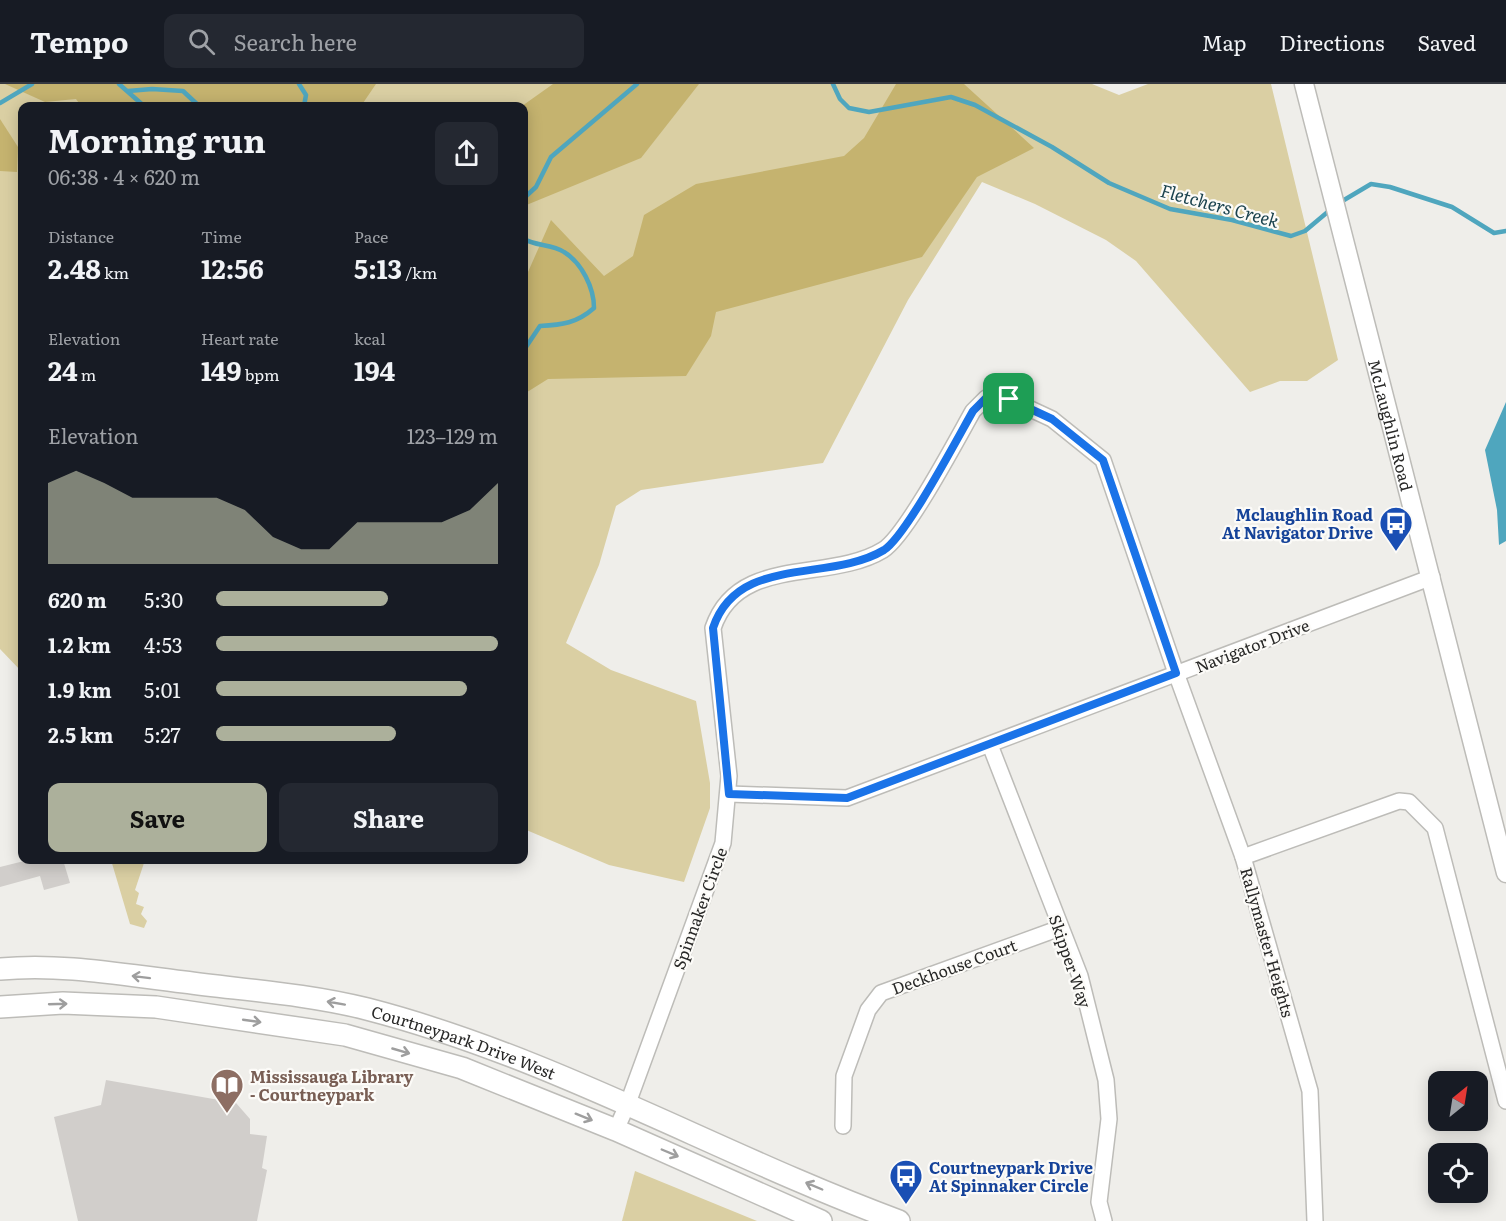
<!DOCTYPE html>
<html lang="en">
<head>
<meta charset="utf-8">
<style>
	body { margin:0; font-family:Literata,serif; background:#242831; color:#f1f3f6; height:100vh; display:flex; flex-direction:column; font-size:22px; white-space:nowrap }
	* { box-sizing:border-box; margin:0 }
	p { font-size:20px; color:#9ea1a6 }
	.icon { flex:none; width:33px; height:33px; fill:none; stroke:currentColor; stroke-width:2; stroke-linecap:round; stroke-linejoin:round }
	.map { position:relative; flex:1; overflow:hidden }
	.side { position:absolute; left:18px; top:18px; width:510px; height:762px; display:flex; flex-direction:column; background:#171b24; border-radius:12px; box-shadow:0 3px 15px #0003 }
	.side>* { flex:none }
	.needle { width:39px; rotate:30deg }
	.tools { position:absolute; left:1428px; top:987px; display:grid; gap:12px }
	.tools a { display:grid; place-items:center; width:60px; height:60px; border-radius:12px; background:#171b24; box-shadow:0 3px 15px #0003; font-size:30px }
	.pin { position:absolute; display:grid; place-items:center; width:51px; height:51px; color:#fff; margin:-26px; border-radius:12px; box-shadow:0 3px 9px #0006 }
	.round { display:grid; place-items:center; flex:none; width:63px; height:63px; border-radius:12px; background:#242831 }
	.overview { display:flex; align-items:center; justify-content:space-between; height:102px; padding:0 30px }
	h1 { font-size:33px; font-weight:700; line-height:45px }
	.stats { display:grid; grid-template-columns:repeat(3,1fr); gap:9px; height:102px; padding:6px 30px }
	.stats div { display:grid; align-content:center }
	.stats b { font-size:26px; font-weight:700 }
	.stats small { font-size:16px; font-weight:400 }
	.stats p { font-size:16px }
	.chart { height:168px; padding:12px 30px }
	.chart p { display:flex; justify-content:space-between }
	.chart svg { width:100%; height:108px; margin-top:6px; fill:#acb09b; opacity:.7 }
	.action { display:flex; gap:12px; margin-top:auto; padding:12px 30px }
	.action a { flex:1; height:69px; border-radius:12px; background:#acb09b; color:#111; font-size:24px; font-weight:700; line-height:69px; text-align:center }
	.action a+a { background:#242831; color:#f1f3f6 }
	ul { padding:0 30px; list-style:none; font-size:20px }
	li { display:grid; grid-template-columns:96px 72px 1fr; align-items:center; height:45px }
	li i { height:15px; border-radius:8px; background:#acb09b }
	header { display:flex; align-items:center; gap:36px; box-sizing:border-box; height:84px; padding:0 30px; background:#171b24; border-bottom:2px solid #363941 }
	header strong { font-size:28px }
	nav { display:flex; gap:33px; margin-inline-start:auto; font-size:21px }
	.search { width:420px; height:54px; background:#242831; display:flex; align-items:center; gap:15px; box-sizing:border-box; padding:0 21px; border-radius:12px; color:#9ea1a6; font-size:22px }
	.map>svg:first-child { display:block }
	.green { fill:#dacfa3 }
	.forest { fill:#c5b36f }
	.water { fill:#4fa6be }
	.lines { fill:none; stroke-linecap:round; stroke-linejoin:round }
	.stream { stroke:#4fa6be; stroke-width:4.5 }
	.building { fill:#d1cecb }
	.minor-casing { stroke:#bdbcb8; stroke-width:18 }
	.tertiary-casing { stroke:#bdbcb8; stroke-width:21 }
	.secondary-casing { stroke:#bdbcb8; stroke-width:24 }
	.minor { stroke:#fff; stroke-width:15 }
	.tertiary { stroke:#fff; stroke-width:18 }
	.secondary { stroke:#fff; stroke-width:21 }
	.oneway { stroke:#9e9e9e }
	.route-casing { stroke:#fff; stroke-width:12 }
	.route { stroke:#1a73e8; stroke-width:8 }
	.labels { text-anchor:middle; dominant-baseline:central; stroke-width:4.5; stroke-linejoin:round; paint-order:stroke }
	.street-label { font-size:16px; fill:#282827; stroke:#fcfbf8 }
	.transit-label { font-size:16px; font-weight:bold; fill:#164399; stroke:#fcfbf8; text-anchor:end }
	.education-label { font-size:16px; font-weight:bold; fill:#785e54; stroke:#fcfbf8; text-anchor:start }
	.water-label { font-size:18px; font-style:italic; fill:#1b434e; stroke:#fcfbf8 }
</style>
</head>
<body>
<header>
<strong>Tempo</strong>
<div class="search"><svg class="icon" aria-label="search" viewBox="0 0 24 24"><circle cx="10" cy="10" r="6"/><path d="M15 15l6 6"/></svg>Search here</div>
<nav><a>Map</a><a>Directions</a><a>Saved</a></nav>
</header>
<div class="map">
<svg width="1506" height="1137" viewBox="0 0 1506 1137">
	<rect width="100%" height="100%" fill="#efeeea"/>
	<g class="green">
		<path d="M0 0H1092L1119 11 1148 0H1271L1338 276 1307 297H1280L1250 308 1136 177 1106 156 1035 120 982 98 908 216 823 379 641 406 616 422 599 481 566 559 611 586 696 617 710 699V724L684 798 609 781 524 745V22H22V588L0 565Z"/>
		<path d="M111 776H145L135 806 139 809 136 820 144 823 141 830 147 837 144 844 130 840Z"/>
		<path d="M635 1087 757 1137H622Z"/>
	</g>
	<g class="forest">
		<path d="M5 0H376L361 22H81L76 15 45 18Z"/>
		<path d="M553 0H699L641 74 524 122 522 22Z"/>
		<path d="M896 0H964L1034 64 977 93 922 173 716 228 711 252 686 292 548 295 524 310V197L551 136 604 192 633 172 644 131 696 100 844 72 864 54Z"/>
		<path d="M0 35 18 63 17 88 0 87Z"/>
	</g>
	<path class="water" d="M1506 318V457L1499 461 1497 426 1485 366Z"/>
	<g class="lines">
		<g class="stream">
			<path d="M119 0 144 22"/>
			<path d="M299 0 306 11 304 22"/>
			<path d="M833 0 840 15 849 24 869 28 951 13 975 21 1052 63 1109 99 1170 125 1232 136 1291 152 1305 147 1330 126"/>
			<path d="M128 7 152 5 183 7 199 22"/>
			<path d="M0 19 32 0"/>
			<path d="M524 114 536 103 551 73 637 0"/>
			<path d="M1339 119 1371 100 1390 103 1452 123 1494 149 1506 147"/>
			<path d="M524 155C535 162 552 160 564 168 582 179 594 204 594 224 577 239 562 241 540 242L524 266"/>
		</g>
	</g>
	<g class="building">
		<path d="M28 776H63L70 799 44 806 40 792 0 803V783Z"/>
		<path d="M106 996 236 1019 250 1035V1050L267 1052 262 1084 267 1086 257 1137H78L54 1033 101 1021Z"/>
	</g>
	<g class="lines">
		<defs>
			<g id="minor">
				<path d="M990 661 1080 892 1106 996 1109 1035 1099 1118 1104 1137"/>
				<path d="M729 710 847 714 1432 493"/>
				<path d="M1243 773 1399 717 1409 718 1435 744 1506 1017"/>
				<path d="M843 1042 844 992 868 926 881 909 1060 844"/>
				<path d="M616 1046 628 1019 723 759 729 692 713 544C738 470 829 499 883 466 906 452 957 355 973 327L986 314 1009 315 1052 335 1103 376 1176 589 1243 773 1310 1007 1315 1137"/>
			</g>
			<g id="tertiary">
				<path id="s1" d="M1304 0 1506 789"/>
			</g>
			<g id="secondary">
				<path id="s2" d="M0 885C61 879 124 891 184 898 244 906 308 910 367 925 553 973 720 1071 899 1137"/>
				<path d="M0 923 63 919 156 923 345 951 462 984 616 1046 821 1137"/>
			</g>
		</defs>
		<use href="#minor" class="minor-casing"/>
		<use href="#tertiary" class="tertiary-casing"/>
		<use href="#secondary" class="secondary-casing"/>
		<use href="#minor" class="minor"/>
		<use href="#tertiary" class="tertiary"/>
		<use href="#secondary" class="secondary"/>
	</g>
	<defs><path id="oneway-shaft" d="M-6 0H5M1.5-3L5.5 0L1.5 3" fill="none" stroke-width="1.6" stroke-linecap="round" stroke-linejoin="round" transform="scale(1.5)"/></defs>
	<g class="oneway">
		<use href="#oneway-shaft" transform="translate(141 893) rotate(-173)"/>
		<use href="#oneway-shaft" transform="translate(336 919) rotate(-170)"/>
		<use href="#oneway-shaft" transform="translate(58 920) rotate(-2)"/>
		<use href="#oneway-shaft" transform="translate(252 937) rotate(8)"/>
		<use href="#oneway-shaft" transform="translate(401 967) rotate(16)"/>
		<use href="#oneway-shaft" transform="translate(584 1033) rotate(22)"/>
		<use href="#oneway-shaft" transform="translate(670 1069) rotate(23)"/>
		<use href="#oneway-shaft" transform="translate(814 1102) rotate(-157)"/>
	</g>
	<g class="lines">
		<defs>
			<path id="route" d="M986 314 1009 315 1052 335 1103 376 1176 589 847 714 729 710 713 544C738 470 829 499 884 466 906 452 957 355 973 327Z"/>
		</defs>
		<use href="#route" class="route-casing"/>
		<use href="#route" class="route"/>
	</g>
	<defs>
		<symbol id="bus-pin" viewBox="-11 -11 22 30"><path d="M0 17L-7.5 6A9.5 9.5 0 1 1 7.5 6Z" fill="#1a4fb4" stroke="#fcfbf8"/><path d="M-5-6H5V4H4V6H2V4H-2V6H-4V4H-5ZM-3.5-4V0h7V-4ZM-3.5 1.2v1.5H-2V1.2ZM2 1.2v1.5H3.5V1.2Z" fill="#fff"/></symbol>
		<symbol id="library-pin" viewBox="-11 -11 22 30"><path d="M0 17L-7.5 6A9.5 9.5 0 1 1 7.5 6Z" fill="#8d6e63" stroke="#fcfbf8"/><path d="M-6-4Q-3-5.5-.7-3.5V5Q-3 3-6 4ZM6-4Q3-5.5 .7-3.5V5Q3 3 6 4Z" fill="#fff"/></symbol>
	</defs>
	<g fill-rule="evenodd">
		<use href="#bus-pin" x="1377" y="420" width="38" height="52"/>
		<use href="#library-pin" x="208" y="982" width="38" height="52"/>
		<use href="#bus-pin" x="887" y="1073" width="38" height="52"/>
	</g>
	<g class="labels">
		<g class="street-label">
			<text stroke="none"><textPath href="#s1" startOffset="352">McLaughlin Road</textPath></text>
			<text transform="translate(1252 561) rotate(-21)">Navigator Drive</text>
			<text transform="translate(699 824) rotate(-70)">Spinnaker Circle</text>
			<text transform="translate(1268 858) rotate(74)">Rallymaster Heights</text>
			<text transform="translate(1071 877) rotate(71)">Skipper Way</text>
			<text transform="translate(954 882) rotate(-20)">Deckhouse Court</text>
			<text stroke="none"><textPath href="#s2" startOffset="472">Courtneypark Drive West</textPath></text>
		</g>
		<g class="transit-label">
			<text x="1373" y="430">Mclaughlin Road<tspan x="1373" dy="18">At Navigator Drive</tspan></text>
			<text x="929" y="1083" text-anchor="start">Courtneypark Drive<tspan x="929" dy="18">At Spinnaker Circle</tspan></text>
		</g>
		<g class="education-label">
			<text x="250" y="992">Mississauga Library<tspan x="250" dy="18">- Courtneypark</tspan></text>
		</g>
		<g class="water-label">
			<text transform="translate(1220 121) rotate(15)">Fletchers Creek</text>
		</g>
	</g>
</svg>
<div class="tools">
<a><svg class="needle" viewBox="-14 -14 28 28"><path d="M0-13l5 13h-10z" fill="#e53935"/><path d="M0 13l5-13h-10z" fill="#9ea1a6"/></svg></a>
<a><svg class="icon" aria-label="locate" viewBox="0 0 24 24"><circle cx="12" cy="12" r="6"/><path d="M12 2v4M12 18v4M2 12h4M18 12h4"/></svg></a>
</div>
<div class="pin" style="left:1009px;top:315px;background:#1e9e55"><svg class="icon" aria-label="arrive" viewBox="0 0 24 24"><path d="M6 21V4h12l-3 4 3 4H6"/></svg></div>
<section class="side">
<div class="overview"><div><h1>Morning run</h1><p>06:38 · 4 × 620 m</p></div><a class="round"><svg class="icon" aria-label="share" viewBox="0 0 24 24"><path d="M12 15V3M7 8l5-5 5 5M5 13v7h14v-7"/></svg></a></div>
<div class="stats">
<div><p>Distance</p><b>2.48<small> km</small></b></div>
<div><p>Time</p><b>12:56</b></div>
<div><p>Pace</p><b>5:13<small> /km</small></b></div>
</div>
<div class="stats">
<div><p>Elevation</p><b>24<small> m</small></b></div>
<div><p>Heart rate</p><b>149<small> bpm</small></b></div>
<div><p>kcal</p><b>194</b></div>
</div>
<div class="chart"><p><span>Elevation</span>123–129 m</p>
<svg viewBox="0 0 160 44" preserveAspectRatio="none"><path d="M0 44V11L10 6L20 11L30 17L40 17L50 17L60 17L70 22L80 33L90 38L100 38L110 27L120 27L130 27L140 27L150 22L160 11V44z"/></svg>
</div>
<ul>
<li><b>620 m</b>5:30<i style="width:61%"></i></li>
<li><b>1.2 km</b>4:53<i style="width:100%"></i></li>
<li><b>1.9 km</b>5:01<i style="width:89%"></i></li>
<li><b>2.5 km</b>5:27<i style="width:64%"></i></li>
</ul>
<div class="action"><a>Save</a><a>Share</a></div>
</section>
</div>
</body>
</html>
